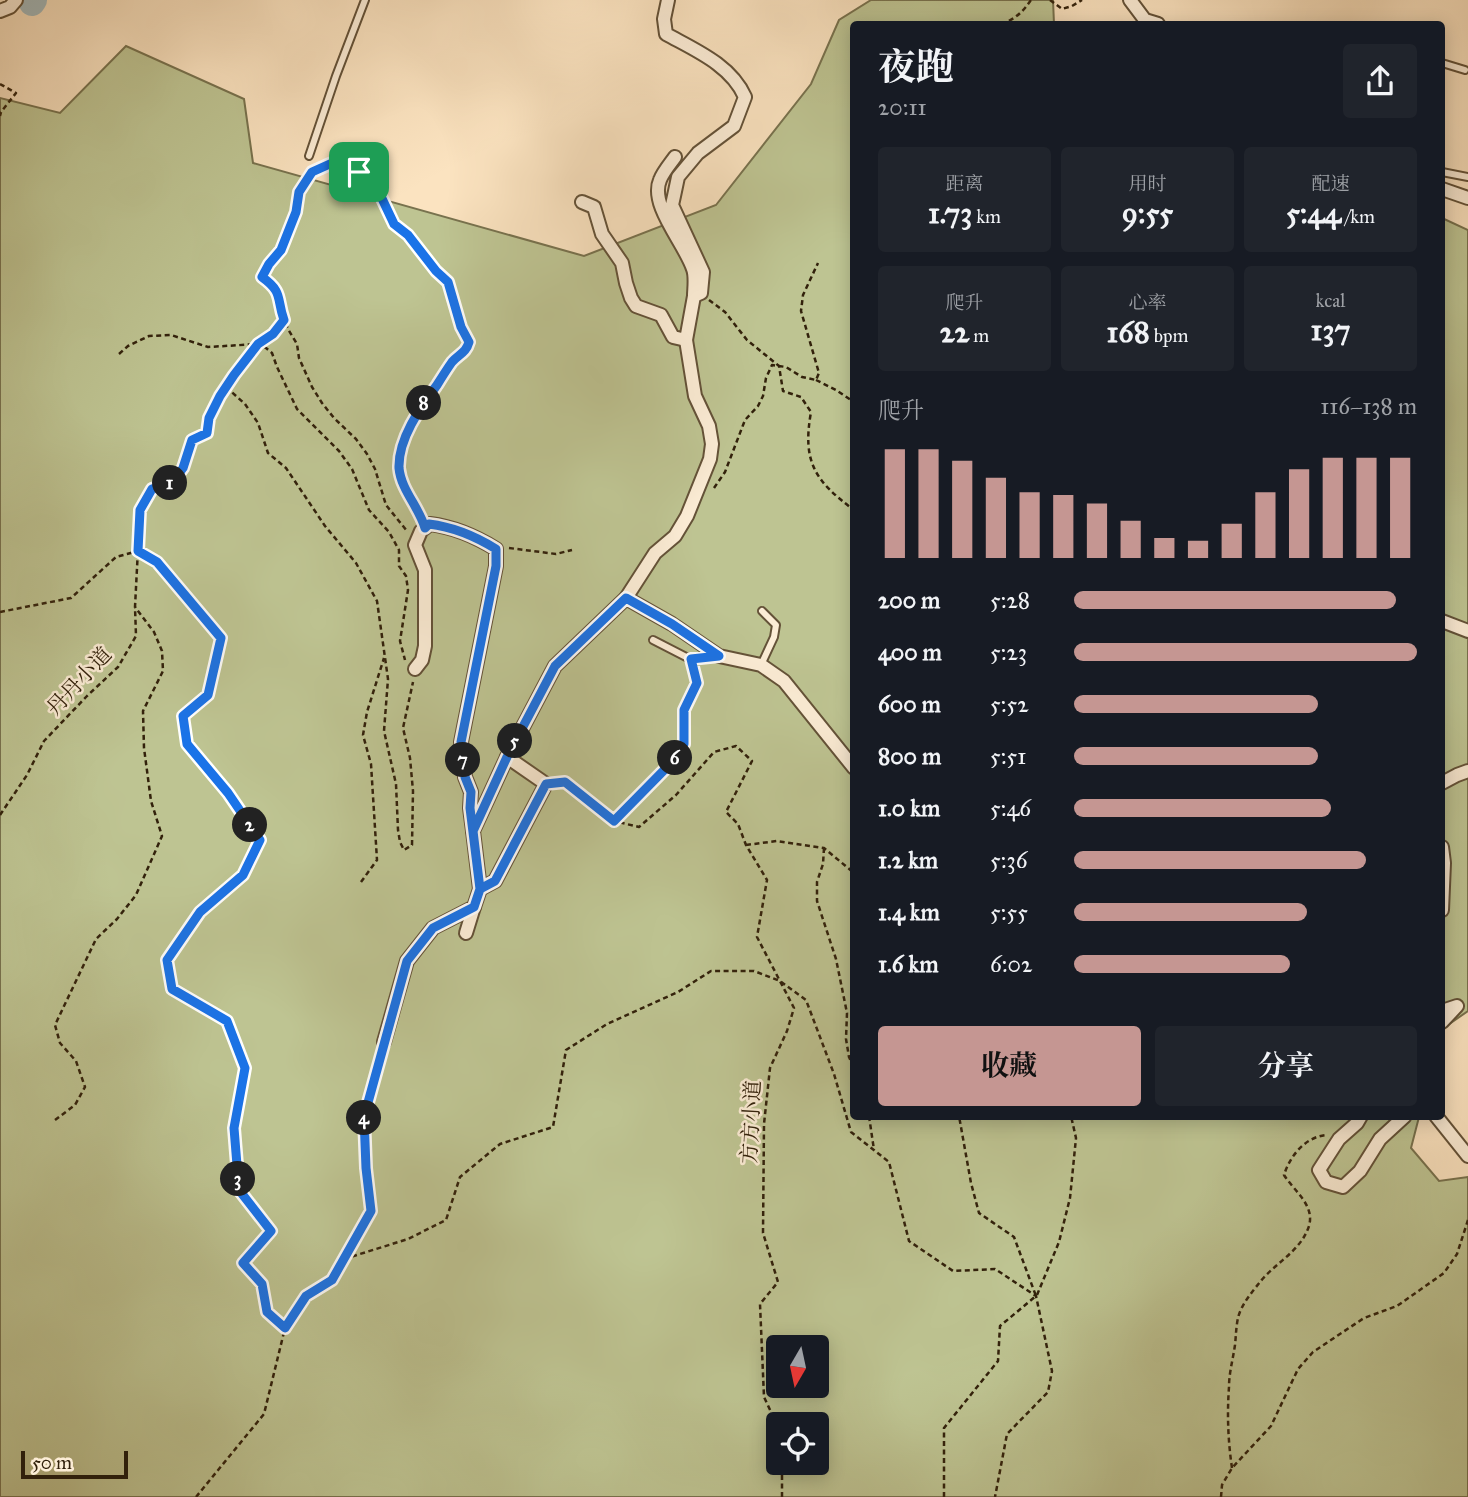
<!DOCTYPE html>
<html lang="zh">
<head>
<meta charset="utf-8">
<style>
	body { margin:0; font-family:"IM FELL Great Primer","Noto Serif SC",serif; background:#20242c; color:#f1f3f6; height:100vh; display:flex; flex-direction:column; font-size:26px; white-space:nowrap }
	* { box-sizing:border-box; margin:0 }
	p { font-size:23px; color:#9ea1a6 }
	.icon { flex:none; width:38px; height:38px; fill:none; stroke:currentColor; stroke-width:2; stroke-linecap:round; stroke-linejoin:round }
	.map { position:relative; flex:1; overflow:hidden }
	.sheet { position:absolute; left:850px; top:21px; width:595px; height:1099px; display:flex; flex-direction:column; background:#171b24; border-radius:7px; box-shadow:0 4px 18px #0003 }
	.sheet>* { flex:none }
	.needle { width:46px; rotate:189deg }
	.fabs { position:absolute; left:766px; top:1335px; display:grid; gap:14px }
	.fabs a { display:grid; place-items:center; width:63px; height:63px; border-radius:7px; background:#171b24; box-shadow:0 4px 18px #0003; font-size:35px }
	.scale { position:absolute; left:21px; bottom:18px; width:107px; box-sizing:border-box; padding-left:7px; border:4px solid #32210b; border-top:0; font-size:19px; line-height:24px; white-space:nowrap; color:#32210b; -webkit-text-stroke:5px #fcedd6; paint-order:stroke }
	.pin { position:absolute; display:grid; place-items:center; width:60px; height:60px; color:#fff; margin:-30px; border-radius:14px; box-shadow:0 4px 10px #0006 }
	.km { position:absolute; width:35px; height:35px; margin:-18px; border-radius:50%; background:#222; color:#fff; font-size:19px; line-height:35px; text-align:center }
	.round { display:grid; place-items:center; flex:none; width:74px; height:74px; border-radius:7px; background:#20242c }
	.overview { display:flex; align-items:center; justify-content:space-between; height:119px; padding:0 28px }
	h1 { font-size:38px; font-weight:700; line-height:52px }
	.metrics { display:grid; grid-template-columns:repeat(3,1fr); gap:10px; height:119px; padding:7px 28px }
	.metrics div { display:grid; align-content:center; border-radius:7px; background:#20242c; text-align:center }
	.metrics b { font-size:30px; font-weight:700 }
	.metrics small { font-size:19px; font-weight:400 }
	.metrics p { font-size:19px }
	.chart { height:196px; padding:14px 28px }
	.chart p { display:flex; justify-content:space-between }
	.chart svg { width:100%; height:126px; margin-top:7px; stroke:#c59692; stroke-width:6 }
	.action { display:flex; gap:14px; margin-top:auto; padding:14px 28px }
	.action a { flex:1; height:80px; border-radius:7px; background:#c59692; color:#111; font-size:28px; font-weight:700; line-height:80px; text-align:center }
	.action a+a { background:#20242c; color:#f1f3f6 }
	ul { padding:0 28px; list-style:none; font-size:23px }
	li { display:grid; grid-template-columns:112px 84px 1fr; align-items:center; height:52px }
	li i { height:18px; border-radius:9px; background:#c59692 }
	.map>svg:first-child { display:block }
	.green { fill:#bec492; stroke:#78724e; stroke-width:2; fill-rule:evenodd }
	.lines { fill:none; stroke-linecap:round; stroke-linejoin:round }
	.river { stroke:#a4bbbe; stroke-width:26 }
	.service-casing { stroke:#645238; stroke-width:10 }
	.minor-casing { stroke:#645238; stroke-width:16 }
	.path { stroke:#32210b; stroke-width:2.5; stroke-dasharray:5 3.5; stroke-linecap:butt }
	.service { stroke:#fcedd6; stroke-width:6 }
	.minor { stroke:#fcedd6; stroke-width:12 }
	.route-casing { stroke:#fff; stroke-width:14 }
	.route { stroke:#1a73e8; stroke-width:9 }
	.labels { text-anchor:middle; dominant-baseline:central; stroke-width:5; stroke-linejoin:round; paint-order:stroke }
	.street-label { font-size:21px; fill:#32210b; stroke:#fcedd6 }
</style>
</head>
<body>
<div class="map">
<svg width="1468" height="1497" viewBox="0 0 1468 1497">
	<rect width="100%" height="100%" fill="#fbe3c0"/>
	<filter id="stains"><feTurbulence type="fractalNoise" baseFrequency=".00286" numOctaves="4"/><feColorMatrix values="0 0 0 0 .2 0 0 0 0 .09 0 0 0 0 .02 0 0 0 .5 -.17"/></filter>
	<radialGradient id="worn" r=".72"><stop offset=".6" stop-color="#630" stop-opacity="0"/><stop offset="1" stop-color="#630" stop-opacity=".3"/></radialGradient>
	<g class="green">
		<path d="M871 0H1053L1054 24H854V1116L1419 1117 1411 1148 1439 1181 1468 1177V1497H0V98L60 113 126 46 244 99 253 163 584 256 716 205 811 84 839 20ZM779 1348H817V1386H779ZM779 1424H817V1463H779Z"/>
		<path d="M1442 218 1468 230V1011L1442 1029Z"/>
	</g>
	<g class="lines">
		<path class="river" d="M32 3 34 0"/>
		<defs>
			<g id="service">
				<path d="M1442 63 1465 70"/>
				<path d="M309 156 336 76 365 0"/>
				<path d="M1442 172 1468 177"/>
				<path d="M653 640 690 659 717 656"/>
				<path d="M761 665 774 637 776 625 762 611"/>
			</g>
			<g id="minor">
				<path d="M668 0 664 19 666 34C695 50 731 65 745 97L734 126 698 153 678 177 674 196 672 205 703 272 701 293 694 296C694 288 696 277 693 269 685 244 649 205 660 180 663 172 670 164 675 157"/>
				<path d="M1130 0 1145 20 1158 24"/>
				<path d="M0 11 10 7 16 0"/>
				<path d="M1442 189 1468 198"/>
				<path d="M582 202 594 207 602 234 622 263 626 283 631 298 636 306 661 315 673 337 686 340 694 296"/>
				<path d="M686 340 695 396 709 426 712 444 710 459 687 516 675 536 655 553 626 598 672 624 719 656 761 665 784 681 854 768"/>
				<path d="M1442 621 1468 631"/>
				<path d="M415 669 422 660 425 646V570L415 545 421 531 430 524C454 527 475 536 496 549V566L461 742 465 777 471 792 470 808 473 831"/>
				<path d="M1442 783 1457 775 1468 771"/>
				<path d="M1442 847 1444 863 1442 910"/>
				<path d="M480 889 495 881 546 784 507 757"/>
				<path d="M466 933 474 907"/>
				<path d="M1442 1011 1457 1006 1442 1022"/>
				<path d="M384 1042 407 961 433 928 474 907 480 889 473 831 507 757 555 666 626 598"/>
				<path d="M1361 1116 1357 1123 1339 1139 1319 1170 1326 1182 1343 1187 1360 1171 1380 1139 1405 1116"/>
				<path d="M1436 1116 1468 1156"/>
			</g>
		</defs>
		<use href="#service" class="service-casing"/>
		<use href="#minor" class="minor-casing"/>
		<g class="path">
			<path d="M1050 0 1062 9 1072 6 1082 0"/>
			<path d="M1001 24C1014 20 1023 12 1031 0"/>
			<path d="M0 84 16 93 1 112 0 116"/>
			<path d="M311 166 312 172 299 192 296 212 281 250 269 264 262 277 275 287 280 300 282 315 288 329 297 344 299 358 312 387 322 403 334 418 356 439 367 454 375 469 386 505 407 531"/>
			<path d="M312 172 332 163 345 166 359 172 377 188 394 224 407 235 436 271 448 282 461 327 469 342C466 354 456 357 449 366 430 394 399 431 399 467 400 484 413 501 421 516"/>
			<path d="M709 300 725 312 747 340 779 366 783 391 801 397 811 412C802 462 815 481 854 510"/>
			<path d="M119 354 128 346 149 336 171 335 208 347 258 344 266 348 272 353 277 367 297 409 339 451 352 469 369 510 389 532 399 550V566L406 576 408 590 400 641 405 660"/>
			<path d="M816 380 836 390 854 402"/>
			<path d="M226 387 245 404 258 423 268 453 286 468 325 526 356 563 377 601 388 679 384 731 396 784 398 830 400 842 404 850 412 845 413 791 410 758 403 728 413 682"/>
			<path d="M714 488 725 472 745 420 758 406 763 396 766 378 772 365 786 367 802 377 816 380 819 373 801 311 803 295 818 263"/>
			<path d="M509 548 556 554 572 550"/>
			<path d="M0 612 71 598 116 557 138 551 157 562 221 638 208 695 182 716 187 744 228 793 260 840 243 875 200 912 167 960 172 989 227 1021 245 1068 234 1128 239 1190 271 1231 243 1263 262 1284 266 1312 285 1328 306 1296 332 1280 371 1211 366 1168 364 1117 381 1052"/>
			<path d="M557 782H565L614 821 639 827 676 795 714 752 736 746 752 761 726 812 738 824 746 845 767 880 757 937 794 1008 787 1031 770 1068 764 1124 763 1233 778 1282 760 1304 764 1397 779 1429"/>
			<path d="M0 815 27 775 44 741 87 696 118 667 136 636 135 607 140 510 152 490 173 482 183 468 192 440 207 433 209 418 220 396 234 375 258 344 273 334 284 320"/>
			<path d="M615 821 673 760 684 744V710L697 683 693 669"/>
			<path d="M746 845 777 841 824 848 854 873"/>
			<path d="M824 848 823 864 817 882V901L836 959 847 1013 846 1039 849 1057 854 1068"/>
			<path d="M361 882 377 860 371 764 363 735 367 712 384 658"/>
			<path d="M869 1116 874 1150"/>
			<path d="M55 1120 75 1105 85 1087 76 1061 60 1043 55 1025 96 939 117 919 136 895 162 836 151 801 144 748 143 711 163 671 162 651 154 632 135 607"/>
			<path d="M344 1259 408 1239 446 1220 460 1177 500 1144 553 1127 566 1050 607 1024 678 992 711 971H754L780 981 806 1000 834 1074 851 1132 889 1162 909 1241 953 1271 995 1269 1036 1296 1052 1371 1048 1392 1007 1434 995 1497"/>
			<path d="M1037 1295 1059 1242 1070 1198 1076 1138 1071 1116"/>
			<path d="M1232 1468C1228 1441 1227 1414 1229 1387 1229 1373 1233 1359 1235 1345 1236 1336 1236 1327 1238 1318 1241 1305 1252 1292 1260 1282 1275 1263 1301 1251 1309 1226 1315 1205 1294 1191 1284 1175 1290 1156 1305 1137 1326 1135"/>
			<path d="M196 1497 264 1414 285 1328"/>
			<path d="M782 1497V1463"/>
			<path d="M944 1497V1428L998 1361 1000 1326 1036 1296 1014 1237 979 1213 971 1183 959 1116"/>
			<path d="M1221 1497 1222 1485 1232 1468 1271 1426 1298 1369 1313 1352 1364 1318 1397 1306 1444 1273 1457 1254 1468 1220"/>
		</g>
		<use href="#service" class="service"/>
		<use href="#minor" class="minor"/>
	</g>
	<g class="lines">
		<defs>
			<path id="route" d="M359 172 332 163 312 172 299 192 296 212 281 250 269 264 262 277C284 293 276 298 284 320L273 334 258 344 234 375 220 396 209 418 207 433 192 440 183 468 173 482 152 489 140 510 138 551 157 562 221 638 208 695 183 716 187 744 228 793 260 840 243 875 200 912 167 960 172 989 227 1021 245 1068 234 1128 239 1190 271 1231 243 1263 262 1284 267 1312 285 1328 306 1296 332 1280 371 1211 366 1168 364 1117 407 961 433 928 474 907 480 889 473 831 507 757 555 666 626 598 672 624 719 656 691 659 697 683 684 710V744L673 761 614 821 565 782 546 784 495 881 480 889 470 808 471 792 465 777 461 742 496 566V549C475 536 454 527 429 524L425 528C419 507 401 490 399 468 398 438 421 407 437 385 442 377 447 369 452 362 459 354 466 353 469 342L461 327 448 282 436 271 408 235 394 224 377 188 359 172"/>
		</defs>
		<use href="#route" class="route-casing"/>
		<use href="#route" class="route"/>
	</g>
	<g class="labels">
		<g class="street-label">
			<text transform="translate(79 681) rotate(-47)">丹丹小道</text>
			<text transform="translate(751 1122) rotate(-87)">方方小道</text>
		</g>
	</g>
	<rect width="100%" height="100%" filter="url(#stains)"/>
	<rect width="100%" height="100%" fill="url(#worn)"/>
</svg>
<div class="fabs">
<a><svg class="needle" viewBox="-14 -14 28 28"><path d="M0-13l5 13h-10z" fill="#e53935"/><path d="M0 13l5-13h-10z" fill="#9ea1a6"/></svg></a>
<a><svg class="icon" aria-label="locate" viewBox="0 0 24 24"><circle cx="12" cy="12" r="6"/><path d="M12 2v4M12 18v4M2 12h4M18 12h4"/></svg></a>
</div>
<div class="scale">50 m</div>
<div class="pin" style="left:359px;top:172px;background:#1e9e55"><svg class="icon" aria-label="arrive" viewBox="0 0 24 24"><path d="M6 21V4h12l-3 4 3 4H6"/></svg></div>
<b class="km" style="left:170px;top:483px">1</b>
<b class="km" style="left:250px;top:825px">2</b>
<b class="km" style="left:238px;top:1179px">3</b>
<b class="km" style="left:364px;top:1118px">4</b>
<b class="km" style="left:515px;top:741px">5</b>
<b class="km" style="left:675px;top:758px">6</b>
<b class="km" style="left:463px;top:760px">7</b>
<b class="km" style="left:424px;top:403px">8</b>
<section class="sheet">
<div class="overview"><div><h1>夜跑</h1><p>20:11</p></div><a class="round"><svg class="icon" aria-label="share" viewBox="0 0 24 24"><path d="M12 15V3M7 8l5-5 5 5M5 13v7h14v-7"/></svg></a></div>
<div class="metrics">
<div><p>距离</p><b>1.73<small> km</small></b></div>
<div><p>用时</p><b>9:55</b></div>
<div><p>配速</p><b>5:44<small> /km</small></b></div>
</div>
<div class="metrics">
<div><p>爬升</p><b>22<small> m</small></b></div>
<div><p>心率</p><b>168<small> bpm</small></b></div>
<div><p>kcal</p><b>137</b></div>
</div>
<div class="chart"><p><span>爬升</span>116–138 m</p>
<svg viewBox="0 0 160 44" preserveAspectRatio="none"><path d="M5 44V6M15 44V6M25 44V10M35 44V16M45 44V21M55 44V22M65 44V25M75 44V31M85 44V37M95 44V38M105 44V32M115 44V21M125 44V13M135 44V9M145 44V9M155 44V9"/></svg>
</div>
<ul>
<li><b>200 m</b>5:28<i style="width:94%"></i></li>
<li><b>400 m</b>5:23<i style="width:100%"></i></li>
<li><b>600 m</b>5:52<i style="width:71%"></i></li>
<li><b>800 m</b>5:51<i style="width:71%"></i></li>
<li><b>1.0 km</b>5:46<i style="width:75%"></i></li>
<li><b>1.2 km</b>5:36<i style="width:85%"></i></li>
<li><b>1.4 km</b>5:55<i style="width:68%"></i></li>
<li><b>1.6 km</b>6:02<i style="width:63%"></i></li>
</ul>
<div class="action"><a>收藏</a><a>分享</a></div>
</section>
</div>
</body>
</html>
